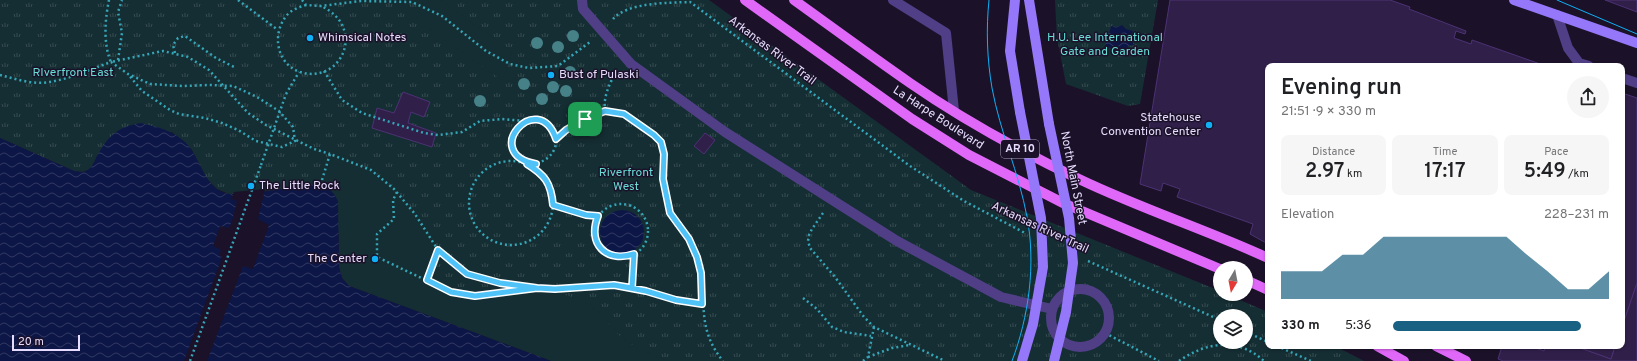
<!DOCTYPE html>
<html lang="en">
<head>
<meta charset="utf-8">
<style>
	body { margin:0; font-family:Overpass,sans-serif; background:#f6f6f6; color:#202124; height:100vh; display:flex; flex-direction:column; font-size:15px; white-space:nowrap }
	* { box-sizing:border-box; margin:0 }
	p { font-size:13px; color:#757577 }
	.icon { flex:none; width:22px; height:22px; fill:none; stroke:currentColor; stroke-width:2; stroke-linecap:round; stroke-linejoin:round }
	.map { position:relative; flex:1; overflow:hidden }
	.side { position:absolute; left:1265px; top:63px; width:360px; height:286px; display:flex; flex-direction:column; background:#fff; border-radius:8px; box-shadow:0 1px 3px #0004 }
	.side>* { flex:none }
	.needle { width:26px; rotate:190deg }
	.buttons { position:absolute; left:1213px; top:261px; display:grid; gap:8px }
	.buttons a { display:grid; place-items:center; width:40px; height:40px; border-radius:50%; background:#fff; box-shadow:0 1px 3px #0004; font-size:20px }
	.scale { position:absolute; left:12px; bottom:10px; width:68px; box-sizing:border-box; padding-left:4px; border:2px solid #e6dcfd; border-top:0; font-size:11px; line-height:14px; white-space:nowrap; color:#e6dcfd; -webkit-text-stroke:3px #1b1229; paint-order:stroke }
	.pin { position:absolute; display:grid; place-items:center; width:34px; height:34px; color:#fff; margin:-17px; border-radius:8px; box-shadow:0 2px 6px #0006 }
	.round { display:grid; place-items:center; flex:none; width:42px; height:42px; border-radius:21px; background:#f6f6f6 }
	.summary { display:flex; align-items:center; justify-content:space-between; height:68px; padding:0 16px }
	h1 { font-size:22px; font-weight:600; line-height:30px }
	.metrics { display:grid; grid-template-columns:repeat(3,1fr); gap:6px; height:68px; padding:4px 16px }
	.metrics div { display:grid; align-content:center; border-radius:8px; background:#f6f6f6; text-align:center }
	.metrics b { font-size:20px; font-weight:600 }
	.metrics small { font-size:11px; font-weight:400 }
	.metrics p { font-size:11px }
	.chart { height:112px; padding:8px 16px }
	.chart p { display:flex; justify-content:space-between }
	.chart svg { width:100%; height:72px; margin-top:4px; fill:#196182; opacity:.7 }
	ul { padding:0 16px; list-style:none; font-size:13px }
	li { display:grid; grid-template-columns:64px 48px 1fr; align-items:center; height:30px }
	li i { height:10px; border-radius:5px; background:#196182 }
	.map>svg:first-child { display:block }
	.grass { fill:url(#grass-tufts); fill-rule:evenodd }
	.garden { fill:#152e33 }
	.water { fill:url(#water-waves) }
	.pier { fill:#1b1229 }
	.building { fill:#301f49; stroke:#4c3274 }
	.lines { fill:none; stroke-linecap:round; stroke-linejoin:round }
	.path { stroke:#36a5b7; stroke-width:2.5; stroke-dasharray:2 3; stroke-linecap:butt }
	.lane { stroke:#503f86; stroke-width:10 }
	.secondary { stroke:#9577f9; stroke-width:10 }
	.primary { stroke:#e068f9; stroke-width:10 }
	.tram { stroke:#10b0f5; stroke-width:1 }
	.path-bridge { stroke:#36a5b7; stroke-width:2.5; stroke-dasharray:2 3; stroke-linecap:butt }
	.secondary-bridge { stroke:#9577f9; stroke-width:10 }
	.tree { fill:#468188 }
	.route-casing { stroke:#fff; stroke-width:8 }
	.route { stroke:#4fc3f7; stroke-width:5 }
	.poi-dot { fill:#10b0f5; stroke:#1b1229; stroke-width:1.5 }
	.labels { text-anchor:middle; dominant-baseline:central; stroke-width:3; stroke-linejoin:round; paint-order:stroke }
	.shield { fill:#1b1229; stroke:#a99fbd; stroke-width:1 }
	.shield-label { font-size:11px; font-weight:bold; fill:#e6dcfd }
	.poi-label { font-size:12px; fill:#e6dcfd; stroke:#1b1229; text-anchor:start }
	.park-label { font-size:12px; fill:#69dcd6; stroke:#1b1229 }
	.street-label { font-size:12px; fill:#e6dcfd; stroke:#1b1229 }
</style>
</head>
<body>
<div class="map">
<svg width="1637" height="361" viewBox="0 0 1637 361">
	<defs>
		<pattern id="grass-tufts" width="24" height="20" patternUnits="userSpaceOnUse"><rect width="24" height="20" fill="#152e33"/><path d="M3 7l-1-3M5 7V3M7 7l1-3M15 17l-1-3M17 17v-4M19 17l1-3" fill="none" stroke="#374c51"/></pattern>
		<pattern id="water-waves" width="16" height="10" patternUnits="userSpaceOnUse"><rect width="16" height="10" fill="#0d1747"/><path d="M0 5q4-4 8 0t8 0" fill="none" stroke="#303862"/></pattern>
	</defs>
	<rect width="100%" height="100%" fill="#1b1229"/>
	<g class="grass">
		<path d="M0 0H709L971 190 1220 291V294H1226L1268 312V346H1335L1364 361H551L268 191 229 194 217 189 207 179 192 150 172 132 105 144 90 169 83 172 74 171 0 138ZM1220 316H1246V342H1220Z"/>
		<path d="M1055 0H1158L1140 104 1128 106 1066 84 1057 38Z"/>
	</g>
	<g class="garden">
		<path d="M424 0H440L512 52 503 81 417 20Z"/>
		<path d="M330 154C343 159 358 163 370 170 401 187 419 221 438 250L427 280 451 292 475 296 537 288 569 296 591 305 615 332 639 350 667 361H551L349 286 342 278 339 267 338 201 327 188 320 186Z"/>
	</g>
	<g class="water">
		<path d="M1122 25 1126 29 1133 31 1130 38 1134 45 1128 46 1125 54 1120 51 1115 54 1111 48 1105 47 1106 35 1110 31 1111 26 1117 27Z"/>
		<path d="M141 123C157 127 172 130 185 142 201 157 204 190 229 194 234 195 240 193 244 193 252 192 261 192 269 191 286 189 310 180 326 188 332 190 335 195 338 201L339 267 342 278 349 286 551 361H0V138L74 171C80 172 85 173 89 169 93 166 95 160 97 156 109 135 117 127 141 123Z"/>
		<circle cx="622" cy="232" r="22"/>
	</g>
	<path class="pier" d="M265 189 258 219 269 225 253 269 243 266 207 361H184L222 257 219 256 221 250 213 246 220 226 229 228 232 221 237 201 231 199 234 192Z"/>
	<g class="building">
		<path d="M1170 0H1390L1410 7 1409 9 1466 31 1465 34 1456 31 1454 38 1471 44 1472 40 1546 66H1268V244L1250 234 1253 224 1177 197 1180 189 1163 183 1161 191 1140 184Z"/>
		<path d="M1605 0H1637V12Z"/>
		<path d="M403 92 430 102 424 117 411 112 408 123 436 133 432 147 372 128 377 108 394 113Z"/>
		<path d="M1622 93 1637 98V283L1622 327Z"/>
		<path d="M705 133 715 140 704 154 694 146Z"/>
		<path d="M1637 283V361H1503L1498 359 1502 346H1530L1544 351 1545 346H1575L1611 359 1615 346H1622V327Z"/>
		<path d="M1575 346H1615L1611 359Z"/>
	</g>
	<g class="lines">
		<g class="path">
			<path d="M109 0C105 19 103 44 111 62L163 51 188 57 209 70 248 113 266 125 314 149 330 154"/>
			<path d="M238 0 278 30"/>
			<path d="M302 0 306 5 321 6 361 1 412 2 442 16 486 51 510 64 529 68 558 66 590 42"/>
			<path d="M306 5C300 7 293 9 288 14 271 32 276 64 300 72 342 85 367 27 321 6"/>
			<path d="M613 19C628 2 668 3 690 2L910 166 964 201 1025 233"/>
			<path d="M175 53 173 45 178 38 185 36 216 58 236 68"/>
			<path d="M118 60 122 33 118 12 122 0"/>
			<path d="M324 71 342 100 362 113 424 133 438 135 462 132 480 121 502 119 525 121"/>
			<path d="M0 75C16 79 33 85 49 82 70 79 91 69 111 62L128 74 150 84 182 86 209 85 233 86 257 97 279 111 293 127 295 141 282 147 256 141 238 130 222 123 205 118 179 114 170 110 142 91 128 74"/>
			<path d="M286 94 299 72"/>
			<path d="M605 111C603 98 609 84 616 72"/>
			<path d="M556 139C573 124 601 104 624 114 630 117 636 122 642 126 648 131 659 136 661 144 665 156 663 166 663 178 664 188 666 204 670 213 678 229 692 240 697 257 710 296 693 324 723 361"/>
			<circle cx="511" cy="203" r="42"/>
			<path d="M527 164C561 165 566 126 538 120 511 115 498 158 535 164"/>
			<path d="M322 180 330 154 371 170 394 189 415 214 438 250 467 274 500 283 537 288 555 289 614 285 646 291 676 300 702 304"/>
			<path d="M397 192 393 200 394 219 377 234V257L451 292 475 296 532 289"/>
			<circle cx="621" cy="231" r="27"/>
			<path d="M553 205 586 215 598 216"/>
			<path d="M823 213 812 229 809 235 808 241 810 248 835 277 864 317 874 327 945 361"/>
			<path d="M1088 261 1220 320"/>
			<path d="M427 280 438 250"/>
			<path d="M632 288 634 254"/>
			<path d="M803 298 817 309 832 327 844 332 871 336"/>
			<path d="M1246 332 1268 342"/>
			<path d="M1105 333 1159 361"/>
			<path d="M1277 346 1311 361"/>
			<path d="M868 357 892 348 910 345"/>
			<path d="M190 361 261 165"/>
			<path d="M863 361 868 357 874 327"/>
			<path d="M1179 361C1206 342 1238 337 1264 361"/>
		</g>
		<g class="lane">
			<path d="M582 0 583 9 631 64 725 132 897 241 1001 297 1052 309"/>
			<path d="M893 0 946 33 954 111"/>
			<path d="M1557 15 1568 48 1579 63 1589 66"/>
			<path d="M1622 78 1637 83"/>
			<circle cx="1080" cy="318" r="29"/>
		</g>
		<g class="secondary">
			<path d="M1015 0 1010 51 1020 112"/>
			<path d="M1029 0 1049 124"/>
			<path d="M1514 0 1637 43"/>
		</g>
		<g class="primary">
			<path d="M745 0 912 119 969 155 1063 203 1220 269"/>
			<path d="M794 0C833 28 871 56 910 83 962 119 1024 153 1081 180 1142 209 1207 230 1268 258"/>
			<path d="M1246 280 1268 290"/>
			<path d="M1377 346 1404 361"/>
			<path d="M1436 346 1466 361"/>
		</g>
		<g class="tram">
			<path d="M989 0C986 29 987 59 992 88 1000 132 1019 173 1027 217 1036 264 1029 316 1012 361"/>
			<path d="M1557 0 1637 34"/>
		</g>
		<path class="path-bridge" d="M261 165 286 94"/>
		<g class="secondary-bridge">
			<path d="M1020 112 1041 218 1043 267 1033 324 1022 361"/>
			<path d="M1049 124 1069 218 1073 263 1066 312 1054 361"/>
		</g>
	</g>
	<g class="tree">
		<circle cx="573" cy="36" r="6"/>
		<circle cx="537" cy="43" r="6"/>
		<circle cx="558" cy="47" r="6"/>
		<circle cx="570" cy="72" r="6"/>
		<circle cx="524" cy="84" r="6"/>
		<circle cx="553" cy="87" r="6"/>
		<circle cx="566" cy="91" r="6"/>
		<circle cx="542" cy="99" r="6"/>
		<circle cx="480" cy="101" r="6"/>
	</g>
	<g class="lines">
		<defs>
			<path id="route" d="M585 119 566 130 556 139C538 87 479 154 536 164H527C545 175 551 183 553 205L586 215 598 216C587 244 606 263 634 254L632 288 614 285 555 289 537 288 475 296 451 292 427 280 438 250 467 274 500 283 537 288 555 289 614 285 646 291 676 300 702 304 701 273 697 257 689 239 670 213 663 179 664 154 661 142 654 135 624 114 605 111 585 119"/>
		</defs>
		<use href="#route" class="route-casing"/>
		<use href="#route" class="route"/>
	</g>
	<g class="poi-dot">
		<circle cx="310" cy="38" r="4"/>
		<circle cx="551" cy="75" r="4"/>
		<circle cx="1209" cy="125" r="4"/>
		<circle cx="251" cy="186" r="4"/>
		<circle cx="375" cy="259" r="4"/>
	</g>
	<g class="labels">
		<rect class="shield" x="1001" y="140" width="38" height="18" rx="3"/>
		<g class="shield-label">
			<text x="1020" y="149">AR 10</text>
		</g>
		<g class="poi-label">
			<text x="318" y="38">Whimsical Notes</text>
			<text x="559" y="75">Bust of Pulaski</text>
			<text x="1201" y="118" text-anchor="end">Statehouse<tspan x="1201" dy="14">Convention Center</tspan></text>
			<text x="259" y="186">The Little Rock</text>
			<text x="367" y="259" text-anchor="end">The Center</text>
		</g>
		<g class="park-label">
			<text x="1105" y="38">H.U. Lee International<tspan x="1105" dy="14">Gate and Garden</tspan></text>
			<text x="73" y="73">RIverfront East</text>
			<text x="626" y="173">Riverfront<tspan x="626" dy="14">West</tspan></text>
		</g>
		<g class="street-label">
			<text transform="translate(772 51) rotate(37)">Arkansas River Trail</text>
			<text transform="translate(938 118) rotate(33)">La Harpe Boulevard</text>
			<text transform="translate(1073 178) rotate(79)">North Main Street</text>
			<text transform="translate(1040 228) rotate(25)">Arkansas River Trail</text>
		</g>
	</g>
</svg>
<div class="buttons">
<a><svg class="needle" viewBox="-14 -14 28 28"><path d="M0-13l5 13h-10z" fill="#e53935"/><path d="M0 13l5-13h-10z" fill="#757577"/></svg></a>
<a><svg class="icon" aria-label="layers" viewBox="0 0 24 24"><path d="M12 4l9 5-9 5-9-5zM3 14l9 5 9-5"/></svg></a>
</div>
<div class="scale">20 m</div>
<div class="pin" style="left:585px;top:119px;background:#1e9e55"><svg class="icon" aria-label="arrive" viewBox="0 0 24 24"><path d="M6 21V4h12l-3 4 3 4H6"/></svg></div>
<section class="side">
<div class="summary"><div><h1>Evening run</h1><p>21:51 · 9 × 330 m</p></div><a class="round"><svg class="icon" aria-label="share" viewBox="0 0 24 24"><path d="M12 15V3M7 8l5-5 5 5M5 13v7h14v-7"/></svg></a></div>
<div class="metrics">
<div><p>Distance</p><b>2.97<small> km</small></b></div>
<div><p>Time</p><b>17:17</b></div>
<div><p>Pace</p><b>5:49<small> /km</small></b></div>
</div>
<div class="chart"><p><span>Elevation</span>228–231 m</p>
<svg viewBox="0 0 160 44" preserveAspectRatio="none"><path d="M0 44V27L10 27L20 27L30 17L40 17L50 6L60 6L70 6L80 6L90 6L100 6L110 6L120 17L130 27L140 38L150 38L160 27V44z"/></svg>
</div>
<ul>
<li><b>330 m</b>5:36<i style="width:87%"></i></li>
</ul>
</section>
</div>
</body>
</html>
